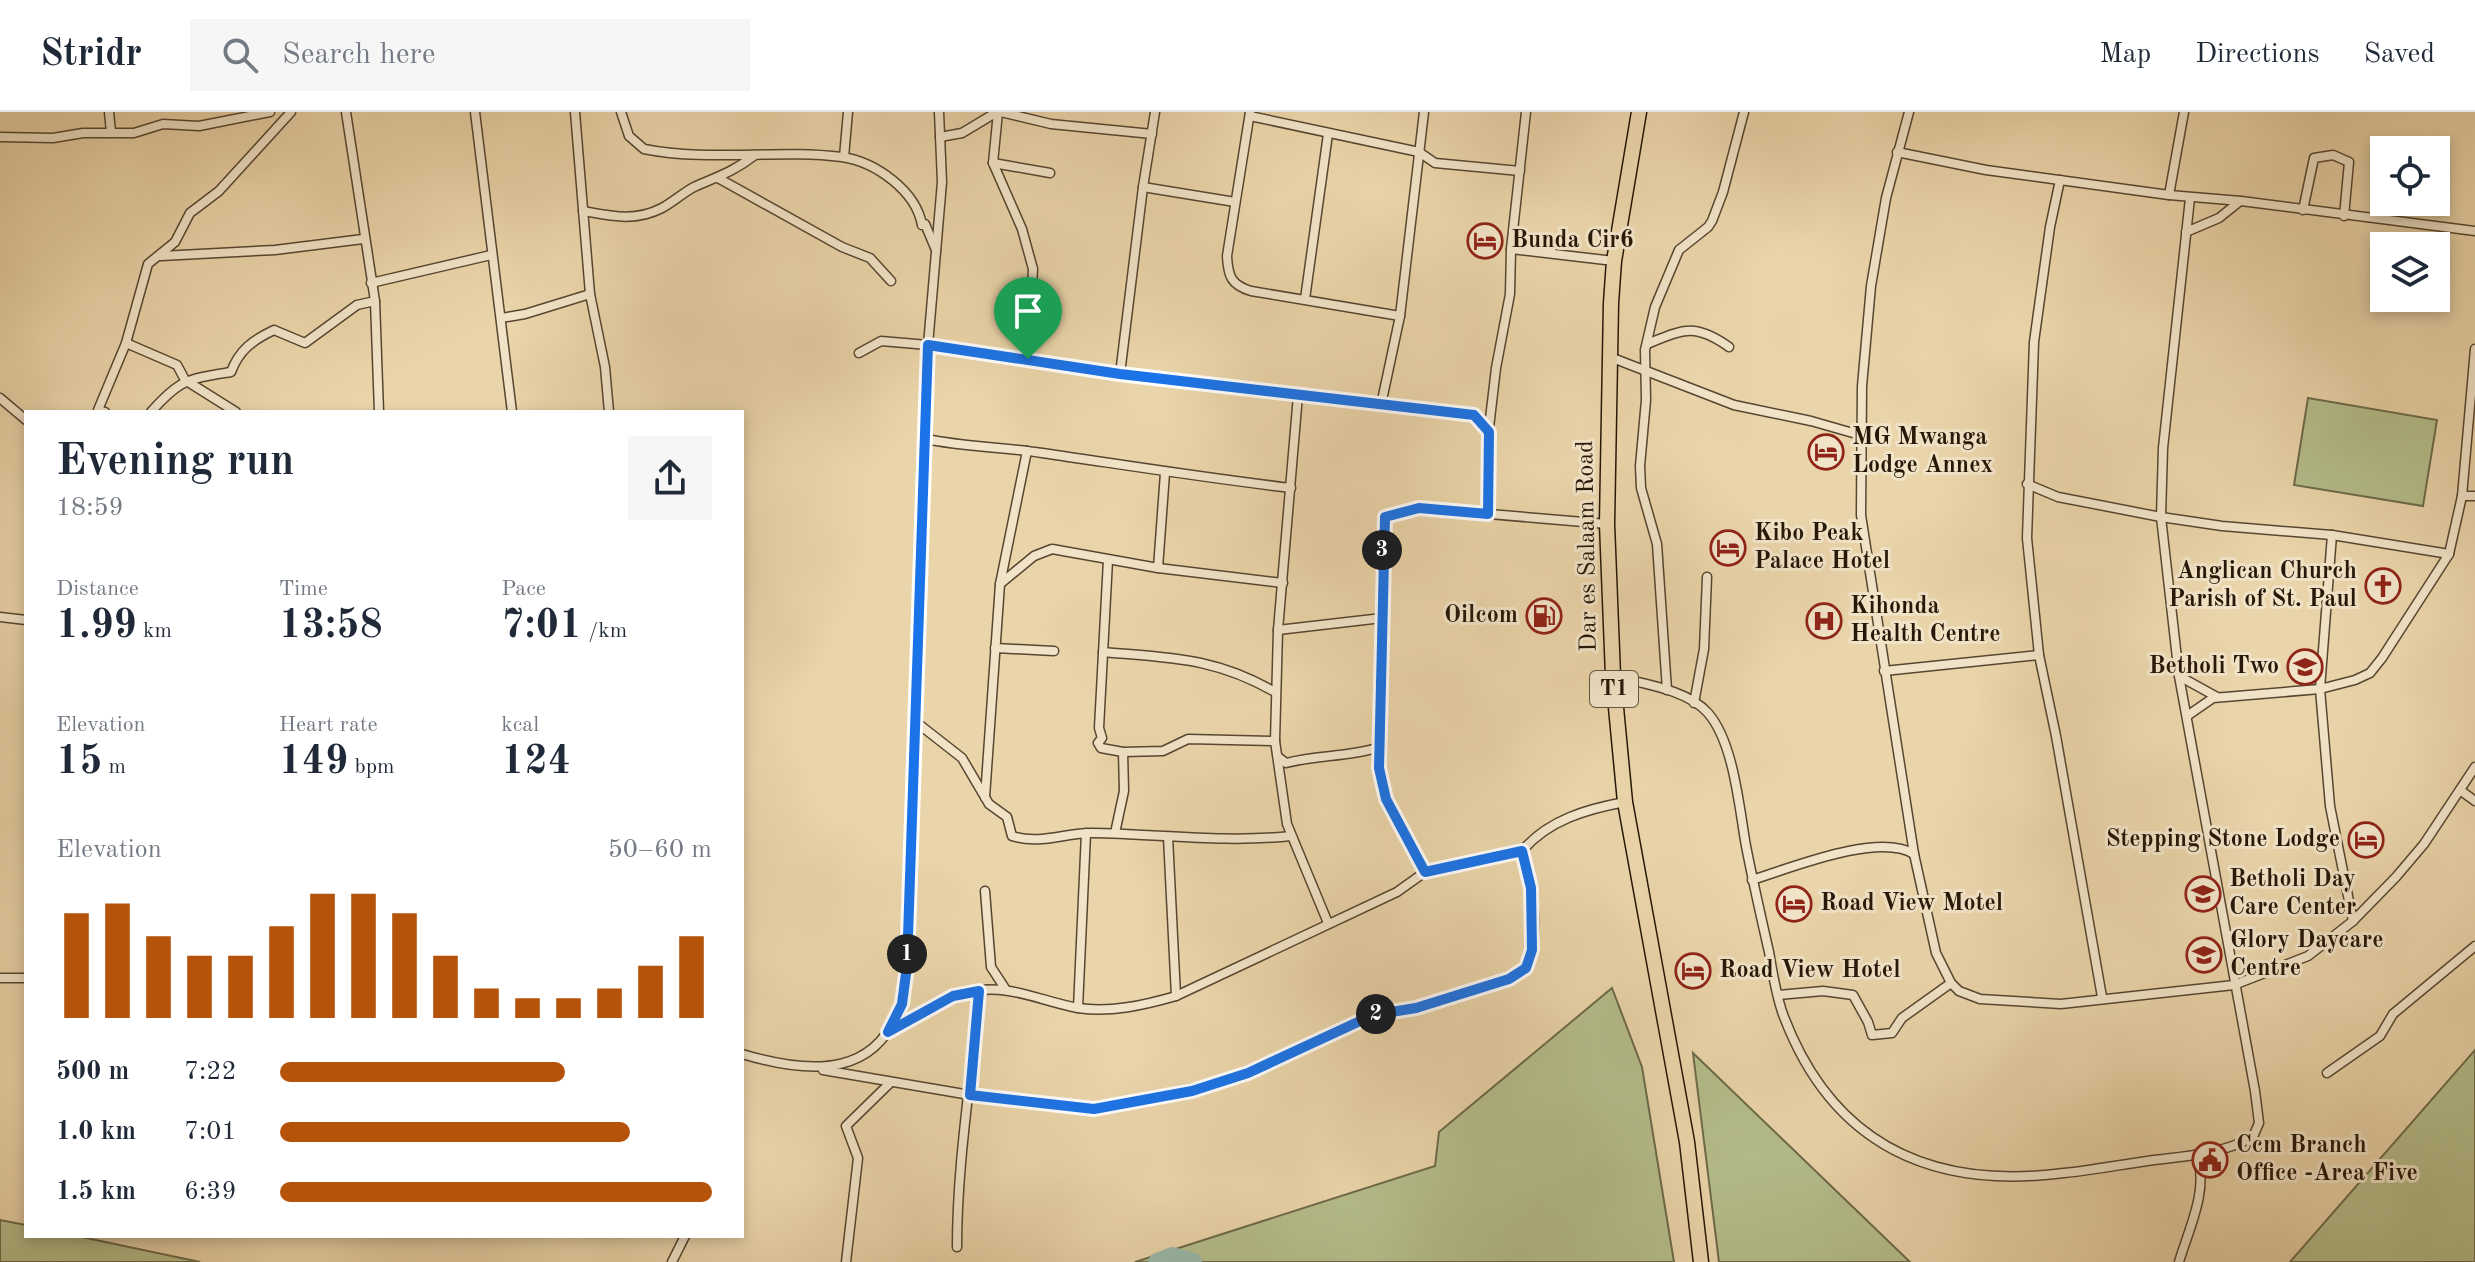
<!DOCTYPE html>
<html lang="en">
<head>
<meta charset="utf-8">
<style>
	body { margin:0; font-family:"Old Standard TT",serif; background:#f6f6f7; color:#1f2937; height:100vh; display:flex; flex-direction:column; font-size:30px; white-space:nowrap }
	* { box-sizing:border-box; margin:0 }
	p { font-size:26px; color:#747a83 }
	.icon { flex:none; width:44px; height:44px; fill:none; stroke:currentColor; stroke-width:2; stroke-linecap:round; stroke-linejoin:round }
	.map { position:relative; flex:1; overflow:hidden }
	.sheet { position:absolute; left:24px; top:298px; width:720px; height:828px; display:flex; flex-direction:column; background:#fff; border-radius:0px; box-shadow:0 4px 12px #0003 }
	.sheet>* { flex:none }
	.buttons { position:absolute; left:2370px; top:24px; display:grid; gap:16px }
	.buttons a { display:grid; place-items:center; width:80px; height:80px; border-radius:0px; background:#fff; box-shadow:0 4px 12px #0003; font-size:40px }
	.pin { position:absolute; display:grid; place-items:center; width:68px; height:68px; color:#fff; margin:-82px -34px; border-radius:50% 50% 50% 0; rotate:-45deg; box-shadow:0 0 8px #0007 }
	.pin .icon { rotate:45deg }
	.km { position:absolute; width:40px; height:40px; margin:-20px; border-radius:50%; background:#222; color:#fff; font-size:22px; line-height:40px; text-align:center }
	.round { display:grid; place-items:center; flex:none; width:84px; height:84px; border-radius:0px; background:#f6f6f7 }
	.overview { display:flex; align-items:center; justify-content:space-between; height:136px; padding:0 32px }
	h1 { font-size:44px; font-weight:600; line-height:60px }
	.stats { display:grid; grid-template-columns:repeat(3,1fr); gap:12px; height:136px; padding:8px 32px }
	.stats div { display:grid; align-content:center }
	.stats b { font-size:40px; font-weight:600 }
	.stats small { font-size:22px; font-weight:400 }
	.stats p { font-size:22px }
	.chart { height:224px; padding:16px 32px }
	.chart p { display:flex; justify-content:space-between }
	.chart svg { width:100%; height:144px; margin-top:8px; stroke:#b45309; stroke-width:6 }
	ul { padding:0 32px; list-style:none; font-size:26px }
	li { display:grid; grid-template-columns:128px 96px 1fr; align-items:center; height:60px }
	li i { height:20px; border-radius:10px; background:#b45309 }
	header { display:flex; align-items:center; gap:48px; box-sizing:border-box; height:112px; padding:0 40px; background:#fff; border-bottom:2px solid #e0e1e3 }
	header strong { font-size:38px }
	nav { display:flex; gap:44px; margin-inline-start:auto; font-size:28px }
	.search { width:560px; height:72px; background:#f6f6f7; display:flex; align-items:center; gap:20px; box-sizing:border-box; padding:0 28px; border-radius:0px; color:#747a83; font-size:30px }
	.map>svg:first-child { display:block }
	.green { fill:#b4bd8a; stroke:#6d6a49; stroke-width:2 }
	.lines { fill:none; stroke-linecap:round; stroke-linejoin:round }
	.river { stroke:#98b8aa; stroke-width:18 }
	.street-casing { stroke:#574630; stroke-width:11 }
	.highway-casing { stroke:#261708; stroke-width:17 }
	.street { stroke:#f1e3c7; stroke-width:8 }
	.highway { stroke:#ead4a9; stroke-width:14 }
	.route-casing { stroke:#fff; stroke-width:16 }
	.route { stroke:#1a73e8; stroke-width:10 }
	.labels { text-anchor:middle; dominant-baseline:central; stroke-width:6; stroke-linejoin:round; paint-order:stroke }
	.shield { fill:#f1e3c7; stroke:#635441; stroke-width:2 }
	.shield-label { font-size:22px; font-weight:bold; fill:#261708 }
	.poi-label { font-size:24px; font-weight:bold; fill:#261708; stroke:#f1e3c7; text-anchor:start }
	.street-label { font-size:24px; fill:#261708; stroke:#f1e3c7 }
</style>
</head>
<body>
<header>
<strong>Stridr</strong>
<div class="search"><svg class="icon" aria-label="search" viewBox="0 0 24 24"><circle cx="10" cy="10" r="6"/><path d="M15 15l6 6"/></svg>Search here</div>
<nav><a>Map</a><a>Directions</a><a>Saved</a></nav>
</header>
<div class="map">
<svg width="2475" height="1150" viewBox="0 0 2475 1150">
	<rect width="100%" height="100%" fill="#ead4a9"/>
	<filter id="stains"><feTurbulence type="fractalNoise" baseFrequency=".0025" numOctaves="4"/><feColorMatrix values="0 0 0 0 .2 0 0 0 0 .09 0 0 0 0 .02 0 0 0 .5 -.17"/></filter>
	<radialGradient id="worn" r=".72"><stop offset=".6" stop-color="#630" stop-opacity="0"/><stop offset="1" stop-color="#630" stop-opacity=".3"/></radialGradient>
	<g class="green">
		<path d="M2308 286 2437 308 2423 394 2294 373Z"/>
		<path d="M1612 876 1642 955 1674 1150H1135L1435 1054 1439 1020Z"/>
		<path d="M2475 938V1150H2290Z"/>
		<path d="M1693 941 1910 1150H1719Z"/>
		<path d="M0 1108 26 1113V1124H77L200 1150H0Z"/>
	</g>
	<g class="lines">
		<path class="river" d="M1157 1150 1172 1144 1193 1150"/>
		<defs>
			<g id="street">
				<path d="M109 0 111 20"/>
				<path d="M346 0 375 189 379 300"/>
				<path d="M475 0 512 300"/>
				<path d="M575 0 590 182 605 255 609 300"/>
				<path d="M621 0 629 24 644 37C709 50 777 37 842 45 876 50 916 79 922 113L925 112 936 138"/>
				<path d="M998 0 993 51 1050 61"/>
				<path d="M1001 0 1051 12 1152 22"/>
				<path d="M1250 0 1227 144C1228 164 1231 173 1251 179L1400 204"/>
				<path d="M1909 0 1886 86 1871 174 1862 274 1861 403 1914 742 1936 841 1951 871 1959 879 1980 887 2061 892 2234 873 2308 844 2353 809 2396 765 2424 732 2475 655"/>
				<path d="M1250 4 1419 40 1435 51 1520 59"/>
				<path d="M0 25 53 26 83 21H134L163 12 199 14 270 0"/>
				<path d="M940 25 962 21 997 0"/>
				<path d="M1897 40 1986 58 2169 83 2241 89 2475 119"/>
				<path d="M844 45 848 0"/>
				<path d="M993 51 1022 117 1033 157 1028 247"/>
				<path d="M718 66 842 135 870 146 891 169"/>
				<path d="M2060 68 2050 115 2034 230 2027 426 2039 543 2056 624 2102 885"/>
				<path d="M1143 75 1235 90"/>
				<path d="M2169 83 2184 0"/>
				<path d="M2303 98 2314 46 2333 43 2349 50 2344 104"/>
				<path d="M583 99C611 104 635 110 662 96 673 90 683 81 694 75 719 64 733 60 755 43"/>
				<path d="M2186 120 2219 106 2239 90"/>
				<path d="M1511 137 1614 149"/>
				<path d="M161 144 275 138 363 127"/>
				<path d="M371 171 491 143"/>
				<path d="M1305 187 1328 22"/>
				<path d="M501 206 525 202 590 182"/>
				<path d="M126 231 177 253 185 268 236 300"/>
				<path d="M1647 232C1684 217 1695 211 1729 235"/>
				<path d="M859 241 881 229 928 233 1120 262 1474 303 1489 320"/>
				<path d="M1610 245 1734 293 1811 309 1860 323"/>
				<path d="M1120 262 1143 75 1155 0"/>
				<path d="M1298 283 1278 518 1275 629 1287 712 1328 811"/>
				<path d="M0 286 26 308"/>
				<path d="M1381 293 1400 204 1424 0"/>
				<path d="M105 300 98 298 126 231 148 152 175 130 190 101 219 79 291 0"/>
				<path d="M151 300C180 267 188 267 231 260 239 238 253 228 274 218L305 231 357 193 375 189"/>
				<path d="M926 327C965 335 1003 335 1042 341 1125 353 1207 366 1291 376"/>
				<path d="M2027 372 2058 385 2161 405 2222 414 2332 423 2449 442"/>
				<path d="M2462 384H2475"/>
				<path d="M1488 402V324L1496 256 1510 182 1511 137 1526 0"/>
				<path d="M2332 423 2320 577 2330 694 2353 809"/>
				<path d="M1108 448 1099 616 1102 626 1098 631 1101 636 1123 640 1163 639 1188 627 1275 629"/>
				<path d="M1158 456 1165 361"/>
				<path d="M1000 472 1034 444 1052 437 1158 456 1283 471"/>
				<path d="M0 505 26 508"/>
				<path d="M1278 518 1382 506"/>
				<path d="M995 536 1054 539"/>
				<path d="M1103 540C1170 546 1214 545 1275 580"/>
				<path d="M1884 559 2039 543"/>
				<path d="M1613 564C1642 572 1687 577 1708 601 1734 631 1739 695 1746 734 1753 770 1761 805 1769 840 1773 862 1776 885 1784 905 1833 1033 1932 1078 2064 1061 2094 1058 2124 1052 2154 1048 2188 1044 2221 1042 2253 1025L2259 1011 2255 979 2179 564 2161 405 2163 336 2190 86"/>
				<path d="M2179 564 2217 585"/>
				<path d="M1667 578 1657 432 1641 376 1640 354 1646 288 1645 238 1655 195 1679 138 1708 115 1712 109 1723 80 1744 0"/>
				<path d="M1694 591 1704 537 1707 465"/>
				<path d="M2187 604 2213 586 2320 577 2355 568 2370 561 2382 546 2449 442 2462 384 2475 237"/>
				<path d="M916 610 962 646 989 692 1007 705 1012 724C1040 733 1064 721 1092 721 1159 722 1224 731 1291 724"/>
				<path d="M1278 645 1286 651C1316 643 1347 645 1377 636"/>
				<path d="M2460 678 2475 689"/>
				<path d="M985 685 1000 472 1027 339"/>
				<path d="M1115 721 1124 679 1123 640"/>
				<path d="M1168 725 1176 884"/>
				<path d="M1425 760 1386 687 1379 656 1385 405 1419 396 1607 412"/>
				<path d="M1752 768C1791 756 1878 720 1914 742"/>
				<path d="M985 779 991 855 1006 878"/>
				<path d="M0 866H26"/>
				<path d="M1778 883 1823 879 1853 883 1868 910 1872 923 1892 921 1902 906 1951 871"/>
				<path d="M1078 896 1086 721"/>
				<path d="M890 919C912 906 936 887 962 881 1009 870 1035 888 1078 896 1110 901 1145 893 1176 884L1397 780 1425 760 1522 739C1548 708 1587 697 1625 690"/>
				<path d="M742 942C812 963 883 967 904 881L928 233 942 70 939 0"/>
				<path d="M823 958 970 983 1094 997 1220 971 1373 903 1416 896 1519 862C1545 839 1532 770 1522 739"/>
				<path d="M2327 961 2380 924 2393 902 2475 834"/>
				<path d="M957 1135C957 1049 972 964 979 879"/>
				<path d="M672 1150 685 1124"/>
				<path d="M846 1150 858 1046 846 1014 891 970"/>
				<path d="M2179 1150C2188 1119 2209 1077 2197 1045"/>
			</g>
			<path id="highway" d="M1639 0 1614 149 1611 191 1607 412 1613 564 1625 690 1687 1030 1701 1150"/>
		</defs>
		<use href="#street" class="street-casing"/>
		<use href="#highway" class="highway-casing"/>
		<use href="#street" class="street"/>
		<use href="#highway" class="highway"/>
	</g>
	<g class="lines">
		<defs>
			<path id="route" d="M928 233 1120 262 1474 303 1489 320 1488 402 1419 396 1385 405 1379 656 1386 687 1425 760 1522 739 1531 776 1532 838 1526 856 1509 867 1416 896 1373 903 1248 961 1192 979 1094 997 970 983 979 879 953 884 888 920 902 892 907 854Z"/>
		</defs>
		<use href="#route" class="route-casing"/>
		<use href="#route" class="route"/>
	</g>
	<defs>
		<symbol id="hotel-ring" viewBox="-11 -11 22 22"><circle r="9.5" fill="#f1e3c7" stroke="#8f2418" stroke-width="1.5"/><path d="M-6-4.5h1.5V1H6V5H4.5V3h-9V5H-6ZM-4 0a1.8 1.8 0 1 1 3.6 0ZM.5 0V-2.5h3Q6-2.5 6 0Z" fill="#8f2418"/></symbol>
		<symbol id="church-ring" viewBox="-11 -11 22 22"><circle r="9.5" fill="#f1e3c7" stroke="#8f2418" stroke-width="1.5"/><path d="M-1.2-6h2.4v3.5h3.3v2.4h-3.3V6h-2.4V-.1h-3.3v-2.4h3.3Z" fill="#8f2418"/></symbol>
		<symbol id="fuel-ring" viewBox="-11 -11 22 22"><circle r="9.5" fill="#f1e3c7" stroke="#8f2418" stroke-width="1.5"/><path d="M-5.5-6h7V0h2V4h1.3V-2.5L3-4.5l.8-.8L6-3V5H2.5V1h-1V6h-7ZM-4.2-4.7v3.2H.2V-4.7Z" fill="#8f2418"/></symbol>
		<symbol id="hospital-ring" viewBox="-11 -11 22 22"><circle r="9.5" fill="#f1e3c7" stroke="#8f2418" stroke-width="1.5"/><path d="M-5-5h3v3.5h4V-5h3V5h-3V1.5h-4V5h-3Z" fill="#8f2418"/></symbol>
		<symbol id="school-ring" viewBox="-11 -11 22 22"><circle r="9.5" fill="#f1e3c7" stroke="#8f2418" stroke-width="1.5"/><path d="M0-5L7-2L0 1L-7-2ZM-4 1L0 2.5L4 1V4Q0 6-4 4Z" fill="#8f2418"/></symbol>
		<symbol id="civic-ring" viewBox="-11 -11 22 22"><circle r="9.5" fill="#f1e3c7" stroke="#8f2418" stroke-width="1.5"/><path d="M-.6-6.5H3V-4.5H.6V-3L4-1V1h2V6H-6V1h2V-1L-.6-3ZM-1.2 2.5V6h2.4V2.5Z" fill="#8f2418"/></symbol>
	</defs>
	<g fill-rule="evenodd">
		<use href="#hotel-ring" x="1465" y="109" width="40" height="40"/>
		<use href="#hotel-ring" x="1806" y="320" width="40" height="40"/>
		<use href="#hotel-ring" x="1708" y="416" width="40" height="40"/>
		<use href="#church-ring" x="2363" y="454" width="40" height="40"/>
		<use href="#fuel-ring" x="1524" y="484" width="40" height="40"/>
		<use href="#hospital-ring" x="1804" y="489" width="40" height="40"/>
		<use href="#school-ring" x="2285" y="535" width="40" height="40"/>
		<use href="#hotel-ring" x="2346" y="708" width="40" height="40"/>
		<use href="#school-ring" x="2183" y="762" width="40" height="40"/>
		<use href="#hotel-ring" x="1774" y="772" width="40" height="40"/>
		<use href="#school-ring" x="2184" y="823" width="40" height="40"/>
		<use href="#hotel-ring" x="1673" y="839" width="40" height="40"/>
		<use href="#civic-ring" x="2190" y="1028" width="40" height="40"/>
	</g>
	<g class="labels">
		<rect class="shield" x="1590" y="559" width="48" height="36" rx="6"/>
		<g class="shield-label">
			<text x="1614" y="577">T1</text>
		</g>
		<g class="poi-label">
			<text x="1511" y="129">Bunda Cir6</text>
			<text x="1852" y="326">MG Mwanga<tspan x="1852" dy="28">Lodge Annex</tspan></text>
			<text x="1754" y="422">Kibo Peak<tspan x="1754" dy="28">Palace Hotel</tspan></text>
			<text x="2357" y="460" text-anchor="end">Anglican Church<tspan x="2357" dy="28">Parish of St. Paul</tspan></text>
			<text x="1850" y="495">Kihonda<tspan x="1850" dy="28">Health Centre</tspan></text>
			<text x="1518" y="504" text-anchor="end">Oilcom</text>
			<text x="2279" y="555" text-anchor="end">Betholi Two</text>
			<text x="2340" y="728" text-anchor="end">Stepping Stone Lodge</text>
			<text x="2229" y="768">Betholi Day<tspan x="2229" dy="28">Care Center</tspan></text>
			<text x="1820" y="792">Road View Motel</text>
			<text x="2230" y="829">Glory Daycare<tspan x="2230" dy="28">Centre</tspan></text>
			<text x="1719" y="859">Road View Hotel</text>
			<text x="2236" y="1034">Ccm Branch<tspan x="2236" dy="28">Office -Area Five</tspan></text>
		</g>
		<g class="street-label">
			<text transform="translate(1588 434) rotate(-91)">Dar es Salaam Road</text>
		</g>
	</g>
	<rect width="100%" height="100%" filter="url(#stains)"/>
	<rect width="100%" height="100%" fill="url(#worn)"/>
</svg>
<div class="buttons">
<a><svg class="icon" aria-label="locate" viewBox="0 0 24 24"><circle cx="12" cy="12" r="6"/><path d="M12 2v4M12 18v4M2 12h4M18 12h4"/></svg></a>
<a><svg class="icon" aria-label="layers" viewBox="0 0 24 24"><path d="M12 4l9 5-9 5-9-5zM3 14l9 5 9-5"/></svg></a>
</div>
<div class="pin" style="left:1028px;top:247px;background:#1e9e55"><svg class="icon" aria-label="arrive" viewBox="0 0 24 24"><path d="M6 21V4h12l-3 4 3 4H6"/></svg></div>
<b class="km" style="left:907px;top:842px">1</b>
<b class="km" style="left:1376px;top:902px">2</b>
<b class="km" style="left:1382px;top:438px">3</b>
<section class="sheet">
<div class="overview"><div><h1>Evening run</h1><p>18:59</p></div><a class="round"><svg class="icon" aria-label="share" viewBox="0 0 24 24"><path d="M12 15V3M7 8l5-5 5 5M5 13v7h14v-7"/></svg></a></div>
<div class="stats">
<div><p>Distance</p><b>1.99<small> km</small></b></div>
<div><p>Time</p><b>13:58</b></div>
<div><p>Pace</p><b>7:01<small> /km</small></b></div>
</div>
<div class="stats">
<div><p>Elevation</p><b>15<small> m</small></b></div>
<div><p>Heart rate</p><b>149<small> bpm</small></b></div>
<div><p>kcal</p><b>124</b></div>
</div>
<div class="chart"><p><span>Elevation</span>50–60 m</p>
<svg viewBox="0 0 160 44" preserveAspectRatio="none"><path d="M5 44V12M15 44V9M25 44V19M35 44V25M45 44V25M55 44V16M65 44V6M75 44V6M85 44V12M95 44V25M105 44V35M115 44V38M125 44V38M135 44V35M145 44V28M155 44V19"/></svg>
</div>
<ul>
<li><b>500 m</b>7:22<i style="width:66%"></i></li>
<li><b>1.0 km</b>7:01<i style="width:81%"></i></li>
<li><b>1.5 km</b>6:39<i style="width:100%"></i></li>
</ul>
</section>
</div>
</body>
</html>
